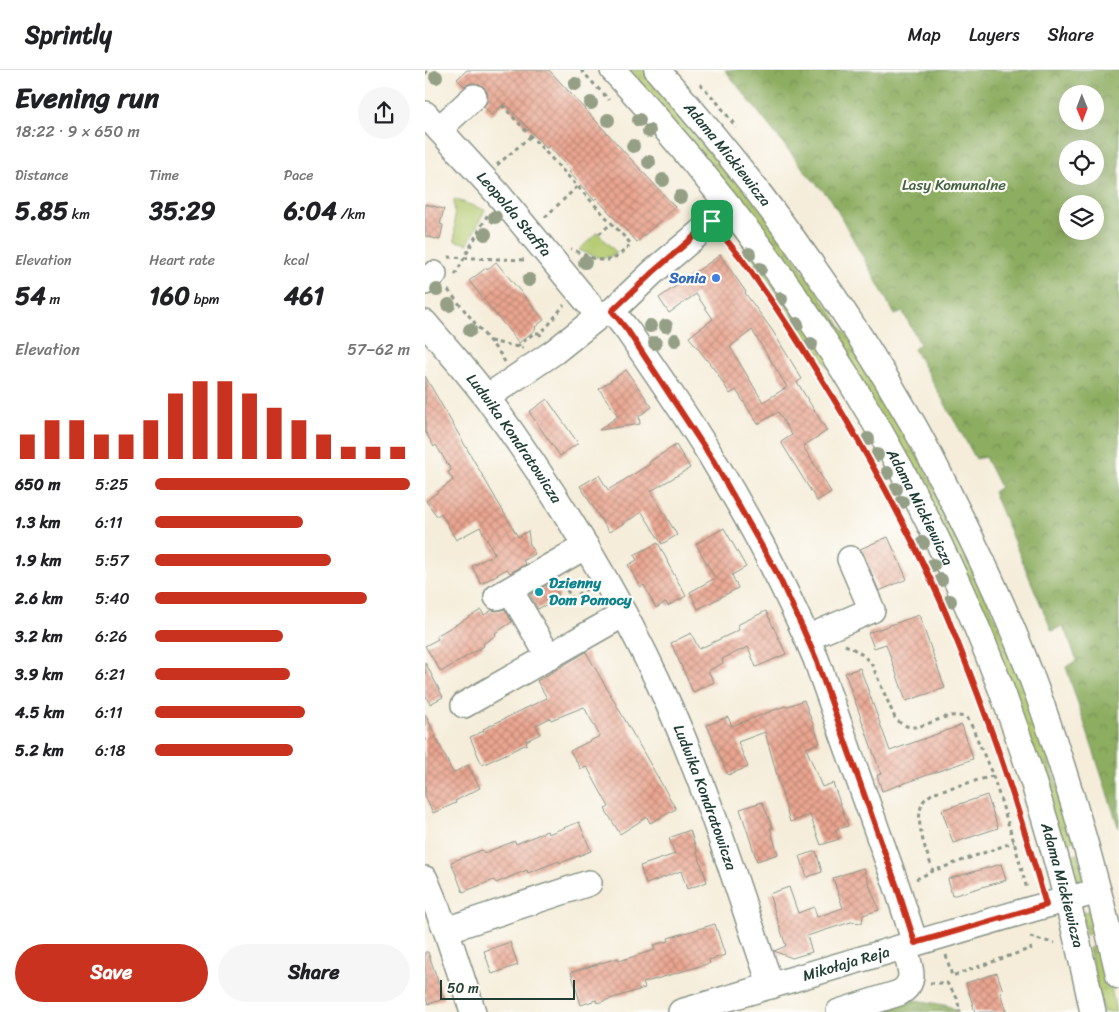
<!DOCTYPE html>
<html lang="en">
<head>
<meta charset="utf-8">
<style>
	body { margin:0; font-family:Sriracha,sans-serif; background:#f6f6f6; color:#202124; height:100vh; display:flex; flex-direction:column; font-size:19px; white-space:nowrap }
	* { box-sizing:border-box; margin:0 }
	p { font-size:16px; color:#757577 }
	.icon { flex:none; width:28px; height:28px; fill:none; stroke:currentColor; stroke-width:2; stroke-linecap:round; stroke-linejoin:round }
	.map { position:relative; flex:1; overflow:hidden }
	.panel { display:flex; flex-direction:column; background:#fff; width:425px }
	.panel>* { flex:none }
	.needle { width:32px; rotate:179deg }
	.buttons { position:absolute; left:634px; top:15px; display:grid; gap:10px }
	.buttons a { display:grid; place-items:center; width:45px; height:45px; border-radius:50%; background:#fff; box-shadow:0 5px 20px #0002; font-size:25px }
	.scale { position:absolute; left:15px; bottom:12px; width:135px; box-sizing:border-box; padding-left:5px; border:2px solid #1f3d34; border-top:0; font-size:14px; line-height:18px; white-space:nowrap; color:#1f3d34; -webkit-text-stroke:4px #fdfcf7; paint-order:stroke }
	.pin { position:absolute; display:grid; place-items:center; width:42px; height:42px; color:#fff; margin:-21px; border-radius:10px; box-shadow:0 2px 8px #0006 }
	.round { display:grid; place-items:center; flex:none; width:52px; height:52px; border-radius:26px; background:#f6f6f6 }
	.summary { display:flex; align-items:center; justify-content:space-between; height:85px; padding:0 15px }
	h1 { font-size:28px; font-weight:700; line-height:38px }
	.metrics { display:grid; grid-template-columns:repeat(3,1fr); gap:8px; height:85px; padding:5px 15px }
	.metrics div { display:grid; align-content:center }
	.metrics b { font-size:25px; font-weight:700 }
	.metrics small { font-size:14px; font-weight:400 }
	.metrics p { font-size:14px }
	.chart { height:140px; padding:10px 15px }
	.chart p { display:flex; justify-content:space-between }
	.chart svg { width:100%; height:90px; margin-top:5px; stroke:#c8321e; stroke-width:6 }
	.primary-button { display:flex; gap:10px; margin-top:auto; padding:10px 15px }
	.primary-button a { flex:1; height:58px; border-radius:30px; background:#c8321e; color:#fff; font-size:20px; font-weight:700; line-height:58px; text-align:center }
	.primary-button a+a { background:#f6f6f6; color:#202124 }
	ul { padding:0 15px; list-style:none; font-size:16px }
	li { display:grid; grid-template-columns:80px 60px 1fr; align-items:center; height:38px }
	li i { height:12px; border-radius:6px; background:#c8321e }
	header { display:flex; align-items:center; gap:30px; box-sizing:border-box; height:70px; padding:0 25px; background:#fff; border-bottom:1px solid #e0e0e0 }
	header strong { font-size:24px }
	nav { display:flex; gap:28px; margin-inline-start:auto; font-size:18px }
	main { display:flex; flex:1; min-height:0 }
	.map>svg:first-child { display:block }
	.grass { fill:url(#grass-tufts); stroke:#688351 }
	.forest { fill:url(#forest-crowns); stroke:#56754a; fill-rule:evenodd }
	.green { fill:#b2c96e; stroke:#688351 }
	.building { fill:url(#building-cross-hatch); fill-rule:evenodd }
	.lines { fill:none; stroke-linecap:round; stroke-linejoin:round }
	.minor-casing { stroke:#8a9587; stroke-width:28 }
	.path { stroke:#8a9587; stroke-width:3; stroke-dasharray:4 4; stroke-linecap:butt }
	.minor { stroke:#fff; stroke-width:25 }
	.tree { fill:#949f86 }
	.route-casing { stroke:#fff; stroke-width:10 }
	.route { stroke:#c8321e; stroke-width:6 }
	.shop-dot { fill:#3f7fe0; stroke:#fdfcf7; stroke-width:2 }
	.culture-dot { fill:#0f9aa8; stroke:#fdfcf7; stroke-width:2 }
	.labels { text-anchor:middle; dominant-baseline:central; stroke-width:4.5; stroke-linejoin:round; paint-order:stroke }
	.street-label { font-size:15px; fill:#1f3d34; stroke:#fdfcf7 }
	.park-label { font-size:15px; fill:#446042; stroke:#fdfcf7 }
	.shop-label { font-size:15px; font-weight:bold; fill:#366cbe; stroke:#fdfcf7; text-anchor:end }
	.culture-label { font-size:15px; font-weight:bold; fill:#0d838f; stroke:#fdfcf7; text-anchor:start }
</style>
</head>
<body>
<header>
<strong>Sprintly</strong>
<nav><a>Map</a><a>Layers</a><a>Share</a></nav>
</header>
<main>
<section class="panel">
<div class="summary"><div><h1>Evening run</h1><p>18:22 · 9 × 650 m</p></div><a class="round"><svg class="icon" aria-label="share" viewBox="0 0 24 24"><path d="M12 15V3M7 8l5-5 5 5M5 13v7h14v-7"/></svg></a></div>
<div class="metrics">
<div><p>Distance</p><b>5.85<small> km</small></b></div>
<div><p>Time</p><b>35:29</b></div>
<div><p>Pace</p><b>6:04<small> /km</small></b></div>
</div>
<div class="metrics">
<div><p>Elevation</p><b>54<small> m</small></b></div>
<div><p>Heart rate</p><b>160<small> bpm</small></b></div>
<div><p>kcal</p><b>461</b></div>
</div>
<div class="chart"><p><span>Elevation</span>57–62 m</p>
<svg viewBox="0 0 160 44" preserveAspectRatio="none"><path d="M5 44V32M15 44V25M25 44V25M35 44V32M45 44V32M55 44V25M65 44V12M75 44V6M85 44V6M95 44V12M105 44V19M115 44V25M125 44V32M135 44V38M145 44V38M155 44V38"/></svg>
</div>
<ul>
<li><b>650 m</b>5:25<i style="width:100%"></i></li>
<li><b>1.3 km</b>6:11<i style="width:58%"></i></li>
<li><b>1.9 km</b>5:57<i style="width:69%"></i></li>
<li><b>2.6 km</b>5:40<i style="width:83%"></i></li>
<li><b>3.2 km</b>6:26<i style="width:50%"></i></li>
<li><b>3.9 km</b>6:21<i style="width:53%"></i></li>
<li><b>4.5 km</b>6:11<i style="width:59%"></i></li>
<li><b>5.2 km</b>6:18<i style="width:54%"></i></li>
</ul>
<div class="primary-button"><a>Save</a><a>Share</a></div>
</section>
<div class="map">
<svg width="694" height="942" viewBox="0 0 694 942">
	<defs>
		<pattern id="grass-tufts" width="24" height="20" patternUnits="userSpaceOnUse" patternTransform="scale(1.25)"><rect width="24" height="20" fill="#b2c96e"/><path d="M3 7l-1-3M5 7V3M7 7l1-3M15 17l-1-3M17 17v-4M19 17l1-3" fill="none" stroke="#90a45b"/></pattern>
		<pattern id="forest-crowns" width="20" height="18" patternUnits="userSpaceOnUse" patternTransform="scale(1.25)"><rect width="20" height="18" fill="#8dad61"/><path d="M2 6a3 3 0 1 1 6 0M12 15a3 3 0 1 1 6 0" fill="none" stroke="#738e51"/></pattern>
		<pattern id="building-cross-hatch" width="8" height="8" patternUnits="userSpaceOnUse" patternTransform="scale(1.25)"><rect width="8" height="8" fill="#eaa590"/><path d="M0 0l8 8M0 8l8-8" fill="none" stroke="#bd8876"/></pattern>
	</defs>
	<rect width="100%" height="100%" fill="#fdfcf7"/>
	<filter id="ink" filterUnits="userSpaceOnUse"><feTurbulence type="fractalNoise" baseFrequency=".02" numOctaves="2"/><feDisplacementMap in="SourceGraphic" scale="10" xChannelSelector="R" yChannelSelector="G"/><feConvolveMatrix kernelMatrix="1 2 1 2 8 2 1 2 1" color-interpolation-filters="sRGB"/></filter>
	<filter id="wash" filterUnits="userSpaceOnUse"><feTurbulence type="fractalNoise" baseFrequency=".0096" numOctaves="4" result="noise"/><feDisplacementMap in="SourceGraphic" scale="20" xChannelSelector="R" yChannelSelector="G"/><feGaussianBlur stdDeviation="1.12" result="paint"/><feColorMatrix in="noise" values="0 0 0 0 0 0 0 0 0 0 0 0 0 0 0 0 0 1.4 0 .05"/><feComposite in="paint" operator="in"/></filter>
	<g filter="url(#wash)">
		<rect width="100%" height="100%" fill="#f5edda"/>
		<g class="grass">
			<path d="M200 0H219L259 44 351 160 458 320 537 470 602 623 650 771 637 775 525 476Z"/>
			<path d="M653 784 658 808 656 810 649 811 640 787Z"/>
			<path d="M665 840 668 843 673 861 661 865 657 843Z"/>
			<path d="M677 874 691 942H678L664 878Z"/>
		</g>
		<g class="forest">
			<path d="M300 0H694V759L641 597 652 590 638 556 627 561 568 422 575 417 560 387 551 389 489 279 495 274 478 242 470 245 406 129 384 106ZM642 24H670V51H642ZM642 79H670V106H642ZM642 134H670V161H642Z"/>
			<path d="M492 930 524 936 534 942H449L470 935Z"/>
		</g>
		<g class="green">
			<path d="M29 129 60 140 43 174 30 171Z"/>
			<path d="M173 162 174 164 192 183C177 192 169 186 154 180Z"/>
		</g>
		<g id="blocks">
			<g class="building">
				<path d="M42 0H124L250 137 212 172 171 128 169 130 144 102 146 101 124 76 121 78 80 33 66 45 59 37 62 32 63 24 59 17 54 14 46 13 39 16 32 9Z"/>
				<path d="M0 134 19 139 15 154 18 155 15 170 0 166Z"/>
				<path d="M295 185 321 222 320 223 347 260 377 309 372 312 402 361 378 376 406 422 392 431 356 372 367 365 353 342 333 354 311 320 305 324 292 303 264 267 288 249 271 224 244 243 234 228ZM327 260 362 317 338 332 305 277Z"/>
				<path d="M71 192 119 250 110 257 111 259 94 273 44 211 61 198 62 200Z"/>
				<path d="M201 300 227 337 214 346 215 354 174 360 193 346 174 319Z"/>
				<path d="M0 306 93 467 103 461 105 476 110 484 98 491 101 494 85 503 82 499 56 514 47 496 70 484 55 457 31 470 16 443 12 446 1 431 28 410 23 402 26 400 11 375 9 377 0 361Z"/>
				<path d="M122 329 153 373 135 386 104 342Z"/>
				<path d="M251 375 265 398 226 421 252 465 237 474 217 442 184 462 155 416 174 405 183 420 225 394 224 392Z"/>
				<path d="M299 458 321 497 307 505 313 518 273 539 265 522 290 508 271 474Z"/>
				<path d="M463 467 482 509 454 521 438 483 435 479Z"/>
				<path d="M233 473 243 492H242L261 526 243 536 241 532 231 538 219 515 215 517 203 495 212 490 209 485Z"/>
				<path d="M128 511 130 519 135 527 113 539 105 525Z"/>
				<path d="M80 539 87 552 70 563 71 565 58 574 59 576 16 602 0 576 13 569 11 566 56 540 59 545 67 540 72 541Z"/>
				<path d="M341 541 361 584 331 597 323 577 297 589 298 593 283 601 289 612 268 622 246 573 266 563 274 579 314 560 312 555Z"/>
				<path d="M494 545 520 618 481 631 461 574 449 578 443 563Z"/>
				<path d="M161 582 251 739 225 753 222 747 195 764 180 739 184 737 162 697 156 699 145 681 175 666 159 637 126 650 125 648 111 655 115 664 101 671 102 674 57 695 45 667 59 661 58 659 122 628 112 611Z"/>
				<path d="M0 592 18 627 5 634 0 624Z"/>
				<path d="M435 598 465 681 537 655 548 689 457 721 452 705 456 704 420 603Z"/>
				<path d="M379 630 395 673 381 678 397 717 408 713 423 756 410 760 414 769 396 775 385 745 365 752 340 662 313 672 323 697 303 705 282 655 303 647 307 656 360 636 361 637Z"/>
				<path d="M0 644 28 703 43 695 55 718 30 731 31 733 8 743 0 726Z"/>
				<path d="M562 725 573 758 528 773 517 740Z"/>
				<path d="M337 732 348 758H345L353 784 332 791 315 739Z"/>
				<path d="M154 752 166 781 135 793 134 791 103 803 102 800 71 813 69 810 38 822 26 792 57 780 59 783 90 771 91 774 122 761 123 764Z"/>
				<path d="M265 760 282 812 262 819 256 801 221 814 215 796 250 784 244 768Z"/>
				<path d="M391 781 397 802 382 807 375 786Z"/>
				<path d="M576 794 581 810 527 826 523 809Z"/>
				<path d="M438 798 454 840 438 845 437 853 426 852 382 866 387 882 367 888 349 881 361 876 344 824 364 817 373 843 389 837 392 847 418 838 408 808Z"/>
				<path d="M290 854 300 885 284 890 285 893 218 913 220 918 172 933 171 930 156 935 146 902 193 888 194 891 230 880 228 875 244 871 243 868Z"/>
				<path d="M85 872 93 895 67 904 59 881Z"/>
				<path d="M0 882H3L19 929 3 934 0 925Z"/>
				<path d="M572 903 578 921 575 922 581 942H550L541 913Z"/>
			</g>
		</g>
	</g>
	<g filter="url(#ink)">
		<use href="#blocks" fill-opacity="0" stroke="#8a9587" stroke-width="1"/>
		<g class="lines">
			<defs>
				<g id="minor">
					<path id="s1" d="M188 0C337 160 461 345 547 546 601 673 640 807 668 942"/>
					<path id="s2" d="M232 0C330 110 416 228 489 356 508 390 525 426 543 462 570 517 595 574 616 633 647 722 673 813 694 906"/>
					<path id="s3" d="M0 44 73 124 174 246"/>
					<path d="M14 59 49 27"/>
					<path d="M0 212 9 204"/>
					<path d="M187 241 228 202 305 137"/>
					<path id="s4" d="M0 253C21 278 43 302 63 329 132 424 194 524 242 631 284 723 313 820 346 916"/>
					<path d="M62 327 129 282 174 246 187 241 203 261C232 304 262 346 289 391 327 454 362 520 391 589L472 817 490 873"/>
					<path d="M85 520 124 587"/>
					<path d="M72 527 161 476"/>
					<path d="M382 568 447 540 425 489"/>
					<path d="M39 635 199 544"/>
					<path d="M0 809 21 860 48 942"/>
					<path d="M21 860 164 813"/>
					<path id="s5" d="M256 942 607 839 659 825"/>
					<path d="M414 942 474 923C494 912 484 895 479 877"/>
				</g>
			</defs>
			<use href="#minor" class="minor-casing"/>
			<g class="path">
				<path d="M156 0 184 30"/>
				<path d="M0 4 3 0"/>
				<path d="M275 14 292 32 311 57"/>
				<path d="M77 35 206 174C201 178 197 183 191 187 178 196 159 184 146 179"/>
				<path d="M72 95 106 66"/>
				<path d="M120 147 153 116"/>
				<path d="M174 164 187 153"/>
				<path d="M23 187 99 190"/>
				<path d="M30 205 63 144"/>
				<path d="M23 220 76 285 80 292"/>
				<path d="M116 266 114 263 122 257 139 235"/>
				<path d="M65 271 98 278"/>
				<path d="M92 277 109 263H114"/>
				<path d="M408 328 425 357"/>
				<path d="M447 395 459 418"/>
				<path d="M487 472 496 489"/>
				<path d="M138 513 146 527"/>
				<path d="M131 536 162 519"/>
				<path d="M529 563 566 660"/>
				<path d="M420 575 427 578 439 586 447 595 470 648C486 666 503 652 521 647 528 645 534 646 541 647L545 652 568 706 589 772 602 819"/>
				<path d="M568 706 510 722C506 725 501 727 498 732 488 752 502 782 508 801L589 772"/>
				<path d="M491 809 508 801"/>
				<path d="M605 867 615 870 630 873"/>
				<path d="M521 885 527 906 607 878"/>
				<path d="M505 913H522L532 928 535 942"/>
			</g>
			<use href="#minor" class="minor"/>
		</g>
		<g class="tree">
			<circle cx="11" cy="7" r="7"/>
			<circle cx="150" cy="14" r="7"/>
			<circle cx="166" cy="33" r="7"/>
			<circle cx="183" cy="50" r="7"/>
			<circle cx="214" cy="50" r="7"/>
			<circle cx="224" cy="61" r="7"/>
			<circle cx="208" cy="76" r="7"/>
			<circle cx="224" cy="92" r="7"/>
			<circle cx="238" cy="110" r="7"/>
			<circle cx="255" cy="127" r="7"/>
			<circle cx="70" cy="147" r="7"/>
			<circle cx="60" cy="164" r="7"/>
			<circle cx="324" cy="184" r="7"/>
			<circle cx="160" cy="192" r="7"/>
			<circle cx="335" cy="199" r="7"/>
			<circle cx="104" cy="210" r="7"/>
			<circle cx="12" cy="220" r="7"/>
			<circle cx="356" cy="229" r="7"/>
			<circle cx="24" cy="235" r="7"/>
			<circle cx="372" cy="254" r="7"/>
			<circle cx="225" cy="256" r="7"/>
			<circle cx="241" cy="256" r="7"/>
			<circle cx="45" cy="260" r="7"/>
			<circle cx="250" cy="270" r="7"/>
			<circle cx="230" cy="273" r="7"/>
			<circle cx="386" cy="274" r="7"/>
			<circle cx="443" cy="369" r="7"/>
			<circle cx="452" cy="385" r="7"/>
			<circle cx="462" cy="403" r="7"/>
			<circle cx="471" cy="419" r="7"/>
			<circle cx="477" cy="432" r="7"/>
			<circle cx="498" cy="473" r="7"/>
			<circle cx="508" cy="495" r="7"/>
			<circle cx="516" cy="510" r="7"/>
			<circle cx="525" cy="531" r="7"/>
		</g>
	</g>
	<g class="lines" filter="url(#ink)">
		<defs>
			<path id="route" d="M287 151C296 164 306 176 316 188 326 201 335 215 345 229 371 267 395 306 419 346 452 402 483 460 510 519 523 546 533 574 544 601 574 678 599 756 621 835L490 873 472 817 391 589 378 559 352 503 289 392 203 261 187 241 228 202Z"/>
		</defs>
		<use href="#route" class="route-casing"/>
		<use href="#route" class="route"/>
	</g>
	<circle class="shop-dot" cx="291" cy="208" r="5"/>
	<circle class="culture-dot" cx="114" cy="522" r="5"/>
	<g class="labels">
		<g class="street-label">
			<text stroke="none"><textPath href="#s2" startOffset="110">Adama Mickiewicza</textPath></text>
			<text stroke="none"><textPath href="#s3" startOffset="134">Leopolda Staffa</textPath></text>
			<text stroke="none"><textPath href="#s4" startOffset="146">Ludwika Kondratowicza</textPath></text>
			<text stroke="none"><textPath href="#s1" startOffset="536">Adama Mickiewicza</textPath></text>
			<text stroke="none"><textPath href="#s4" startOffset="554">Ludwika Kondratowicza</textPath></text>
			<text stroke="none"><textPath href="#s1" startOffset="941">Adama Mickiewicza</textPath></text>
			<text stroke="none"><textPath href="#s5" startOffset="172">Mikołaja Reja</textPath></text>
		</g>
		<g class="park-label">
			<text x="529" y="115">Lasy Komunalne</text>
		</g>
		<g class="shop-label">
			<text x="281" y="208">Sonia</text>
		</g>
		<g class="culture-label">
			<text x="124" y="513">Dzienny<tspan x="124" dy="17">Dom Pomocy</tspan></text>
		</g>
	</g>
</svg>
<div class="buttons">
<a><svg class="needle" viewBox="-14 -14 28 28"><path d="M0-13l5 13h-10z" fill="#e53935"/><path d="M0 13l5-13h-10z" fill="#757577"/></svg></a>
<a><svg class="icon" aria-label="locate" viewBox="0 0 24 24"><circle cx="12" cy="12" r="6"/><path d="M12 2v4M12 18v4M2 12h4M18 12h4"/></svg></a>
<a><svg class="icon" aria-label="layers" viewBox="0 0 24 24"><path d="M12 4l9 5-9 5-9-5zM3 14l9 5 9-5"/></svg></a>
</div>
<div class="scale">50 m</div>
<div class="pin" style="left:287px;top:151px;background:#1e9e55"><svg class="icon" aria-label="arrive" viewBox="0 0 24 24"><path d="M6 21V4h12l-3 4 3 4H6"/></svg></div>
</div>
</main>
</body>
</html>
